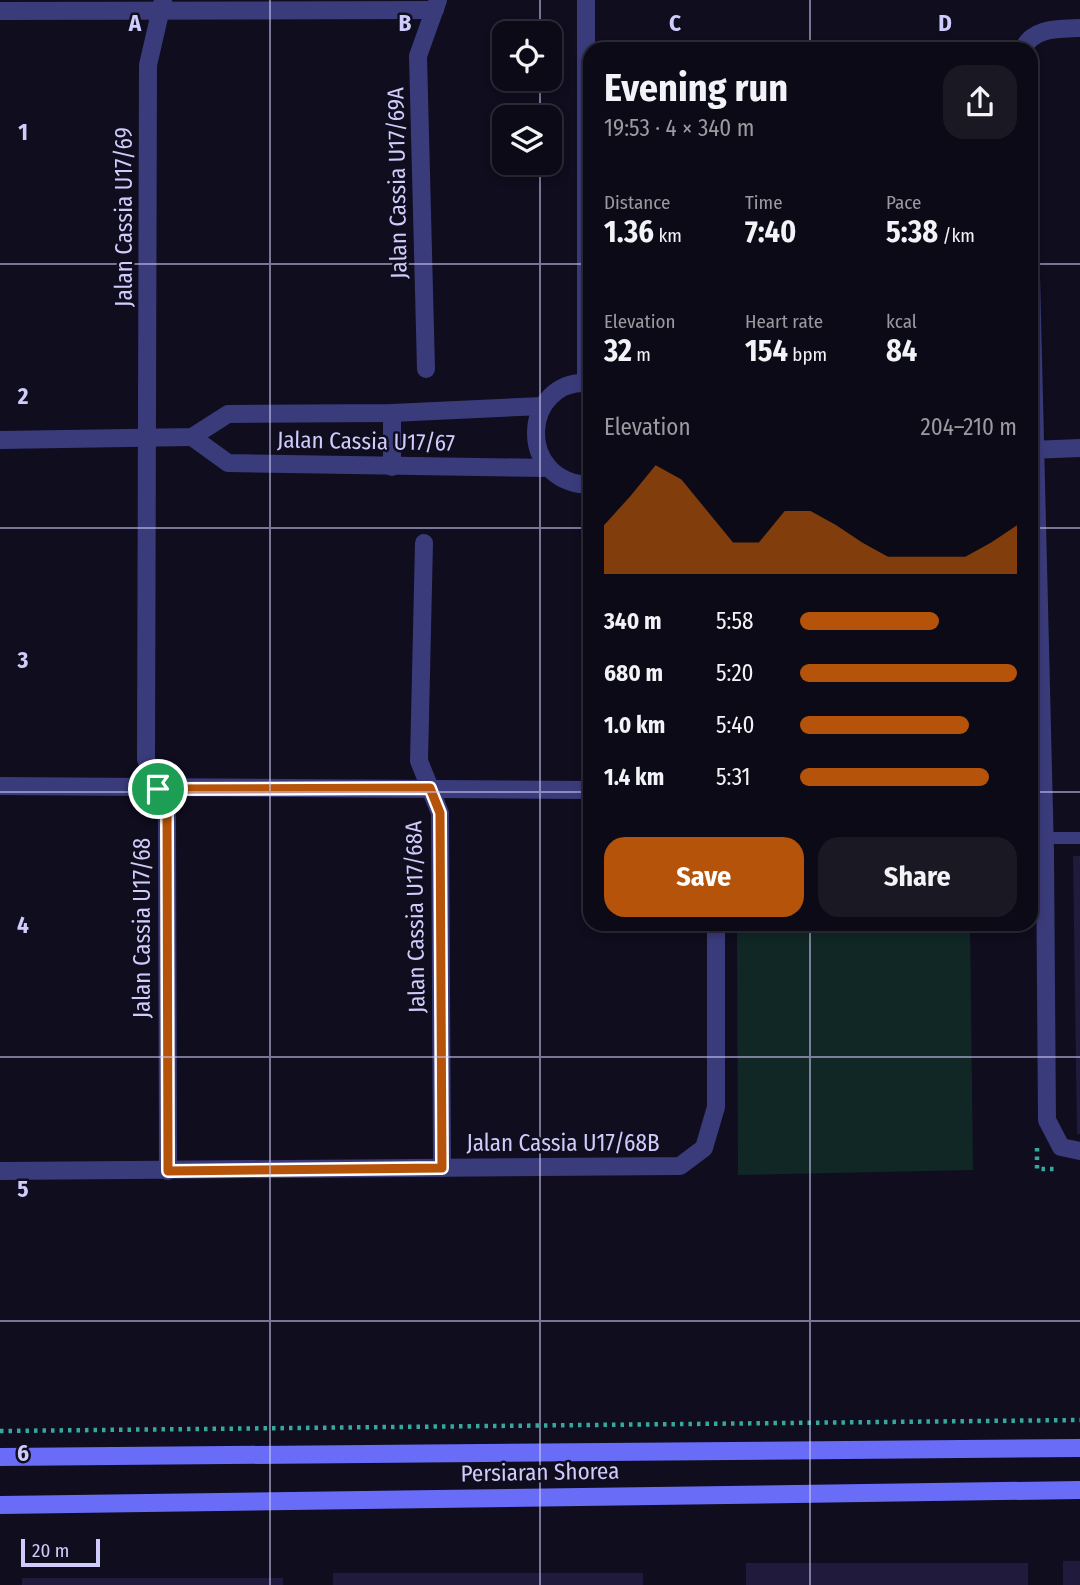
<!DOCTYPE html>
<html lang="en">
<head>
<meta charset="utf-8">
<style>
	body { margin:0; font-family:"Fira Sans Condensed",sans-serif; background:#191823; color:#f1f3f6; height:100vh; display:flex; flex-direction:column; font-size:26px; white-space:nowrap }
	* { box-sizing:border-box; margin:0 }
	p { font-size:23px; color:#9a9aa1 }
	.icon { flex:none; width:38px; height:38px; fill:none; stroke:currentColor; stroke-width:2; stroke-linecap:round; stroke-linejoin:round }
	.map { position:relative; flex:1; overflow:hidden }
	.details { position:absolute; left:583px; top:42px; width:455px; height:889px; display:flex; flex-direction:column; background:#0b0a16; border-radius:21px; box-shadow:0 4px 10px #0003,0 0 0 2px #2b2b35 }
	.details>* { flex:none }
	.tools { position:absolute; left:492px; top:21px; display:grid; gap:14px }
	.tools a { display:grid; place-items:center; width:70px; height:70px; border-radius:14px; background:#0b0a16; box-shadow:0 4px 10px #0003,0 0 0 2px #2b2b35; font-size:35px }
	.scale { position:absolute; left:21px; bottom:18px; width:79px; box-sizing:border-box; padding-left:7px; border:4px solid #cfccfc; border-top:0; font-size:19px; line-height:24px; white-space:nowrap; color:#cfccfc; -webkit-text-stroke:5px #0f0d1e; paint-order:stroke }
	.pin { position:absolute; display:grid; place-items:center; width:60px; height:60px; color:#fff; margin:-30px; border:4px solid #fff; border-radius:50%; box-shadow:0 2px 7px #0007 }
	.round { display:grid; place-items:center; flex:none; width:74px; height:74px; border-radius:21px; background:#191823 }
	.summary { display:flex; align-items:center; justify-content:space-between; height:119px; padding:0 21px }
	h1 { font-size:38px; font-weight:700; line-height:52px }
	.stats { display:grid; grid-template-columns:repeat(3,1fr); gap:10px; height:119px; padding:7px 21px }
	.stats div { display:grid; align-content:center }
	.stats b { font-size:30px; font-weight:700 }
	.stats small { font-size:19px; font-weight:400 }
	.stats p { font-size:19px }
	.chart { height:196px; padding:14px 21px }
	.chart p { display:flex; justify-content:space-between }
	.chart svg { width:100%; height:126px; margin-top:7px; fill:#b45309; opacity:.7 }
	.button { display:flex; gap:14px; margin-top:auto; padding:14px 21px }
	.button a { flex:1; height:80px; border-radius:21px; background:#b45309; color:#fff; font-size:28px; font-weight:700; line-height:80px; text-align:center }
	.button a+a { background:#191823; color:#f1f3f6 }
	ul { padding:0 21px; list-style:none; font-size:23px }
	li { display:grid; grid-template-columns:112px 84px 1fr; align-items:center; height:52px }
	li i { height:18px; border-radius:9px; background:#b45309 }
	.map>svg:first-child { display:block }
	.green { fill:#102725 }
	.building { fill:#201a3d }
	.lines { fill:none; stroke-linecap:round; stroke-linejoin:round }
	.path { stroke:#34a99c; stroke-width:4.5; stroke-dasharray:3.5 5; stroke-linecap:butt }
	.lane { stroke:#3a3b7a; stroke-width:12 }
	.street { stroke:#3a3b7a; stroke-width:18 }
	.secondary { stroke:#696cf7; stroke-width:18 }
	.route-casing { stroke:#fff; stroke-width:14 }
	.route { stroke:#b45309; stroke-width:9 }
	.grid { fill:none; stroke:#cfccfc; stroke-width:2; stroke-opacity:0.55 }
	.labels { text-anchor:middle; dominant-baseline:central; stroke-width:5; stroke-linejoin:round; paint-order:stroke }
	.street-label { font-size:23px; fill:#cfccfc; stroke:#0f0d1e }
	.grid-label { font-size:23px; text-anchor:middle; font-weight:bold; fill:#cfccfc; stroke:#0f0d1e; stroke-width:5; stroke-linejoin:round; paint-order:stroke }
</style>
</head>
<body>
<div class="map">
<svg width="1080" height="1585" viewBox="0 0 1080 1585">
	<rect width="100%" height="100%" fill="#0f0d1e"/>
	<path class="green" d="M737 924H970L973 1170 738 1175Z"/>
	<g class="building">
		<path d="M1073 856H1080V1134H1077Z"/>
		<rect x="1063" y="1561" width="17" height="24"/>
		<rect x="746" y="1563" width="282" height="22"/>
		<rect x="333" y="1573" width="310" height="12"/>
		<rect x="22" y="1578" width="261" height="7"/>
	</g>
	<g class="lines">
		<g class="path">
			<path d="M1037 1148V1169H1057"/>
			<path d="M0 1431 1080 1420"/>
		</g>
		<path class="lane" d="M1045 838H1080"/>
		<g class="street">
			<path d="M163 0 148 65 146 759 167 810 168 1171"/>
			<path d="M0 11 435 10"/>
			<path d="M1023 49C1033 27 1059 29 1080 28"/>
			<path d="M1031 276 1045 853 1047 1120 1061 1147 1080 1151"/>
			<path d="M426 369 418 56 438 0"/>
			<path d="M586 382V0"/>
			<path d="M590 383C521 378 515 483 590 485"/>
			<path d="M392 413V467"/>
			<path d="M192 437 228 463 548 468"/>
			<path d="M0 440 192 437 228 414 392 413 542 406"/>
			<path d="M1031 450 1080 448"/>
			<path d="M424 543 419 761 440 813 442 1168"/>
			<path d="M0 786 590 790"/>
			<path d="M0 1171 680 1166 704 1148 716 1107V924"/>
		</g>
		<g class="secondary">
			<path d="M0 1457 1080 1448"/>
			<path d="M0 1505 1080 1490"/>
		</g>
	</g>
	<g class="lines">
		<defs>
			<path id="route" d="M430 788 440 813 442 1168 168 1171 167 810 158 789Z"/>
		</defs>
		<use href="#route" class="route-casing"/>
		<use href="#route" class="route"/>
	</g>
	<path class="grid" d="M270 0V1585M540 0V33M810 0V49M540 79V117M540 163V1585M0 264H590M1031 264H1080M0 528H590M1031 528H1080M0 792H590M1031 792H1080M810 924V1585M0 1057H1080M0 1321H1080"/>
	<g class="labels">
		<g class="street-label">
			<text transform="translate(397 183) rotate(-91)">Jalan Cassia U17/69A</text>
			<text transform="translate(124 217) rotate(-90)">Jalan Cassia U17/69</text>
			<text transform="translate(366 441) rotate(1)">Jalan Cassia U17/67</text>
			<text transform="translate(415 917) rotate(-91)">Jalan Cassia U17/68A</text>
			<text transform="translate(142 928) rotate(-90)">Jalan Cassia U17/68</text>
			<text x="563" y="1143">Jalan Cassia U17/68B</text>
			<text transform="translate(540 1472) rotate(-1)">Persiaran Shorea</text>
		</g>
	</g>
	<g class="grid-label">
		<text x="135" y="31">A</text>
		<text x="405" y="31">B</text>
		<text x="675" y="31">C</text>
		<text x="945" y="31">D</text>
		<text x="23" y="140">1</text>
		<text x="23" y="404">2</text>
		<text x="23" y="668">3</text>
		<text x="23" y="933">4</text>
		<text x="23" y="1197">5</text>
		<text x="23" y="1461">6</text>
	</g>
</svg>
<div class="tools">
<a><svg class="icon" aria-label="locate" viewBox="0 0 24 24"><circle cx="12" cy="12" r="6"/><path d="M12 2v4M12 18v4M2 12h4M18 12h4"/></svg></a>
<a><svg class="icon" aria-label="layers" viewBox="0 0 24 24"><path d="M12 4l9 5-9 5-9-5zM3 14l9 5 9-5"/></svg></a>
</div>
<div class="scale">20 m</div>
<div class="pin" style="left:158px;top:789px;background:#1e9e55"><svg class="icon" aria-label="arrive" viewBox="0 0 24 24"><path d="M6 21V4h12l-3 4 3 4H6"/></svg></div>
<section class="details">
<div class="summary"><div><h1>Evening run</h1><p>19:53 · 4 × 340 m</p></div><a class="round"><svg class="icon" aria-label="share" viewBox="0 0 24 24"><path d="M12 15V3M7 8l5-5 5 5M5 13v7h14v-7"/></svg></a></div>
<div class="stats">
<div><p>Distance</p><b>1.36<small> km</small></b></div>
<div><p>Time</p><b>7:40</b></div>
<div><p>Pace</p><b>5:38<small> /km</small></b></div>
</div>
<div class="stats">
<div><p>Elevation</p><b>32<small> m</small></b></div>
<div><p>Heart rate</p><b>154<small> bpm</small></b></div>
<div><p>kcal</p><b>84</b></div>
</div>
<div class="chart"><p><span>Elevation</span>204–210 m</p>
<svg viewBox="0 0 160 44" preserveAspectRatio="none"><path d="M0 44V27L10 17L20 6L30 11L40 22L50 33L60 33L70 22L80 22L90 27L100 33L110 38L120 38L130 38L140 38L150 33L160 27V44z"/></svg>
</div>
<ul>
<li><b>340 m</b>5:58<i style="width:64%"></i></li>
<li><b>680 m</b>5:20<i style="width:100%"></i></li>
<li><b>1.0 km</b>5:40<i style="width:78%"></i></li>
<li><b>1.4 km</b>5:31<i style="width:87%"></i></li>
</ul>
<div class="button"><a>Save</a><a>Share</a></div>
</section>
</div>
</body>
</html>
